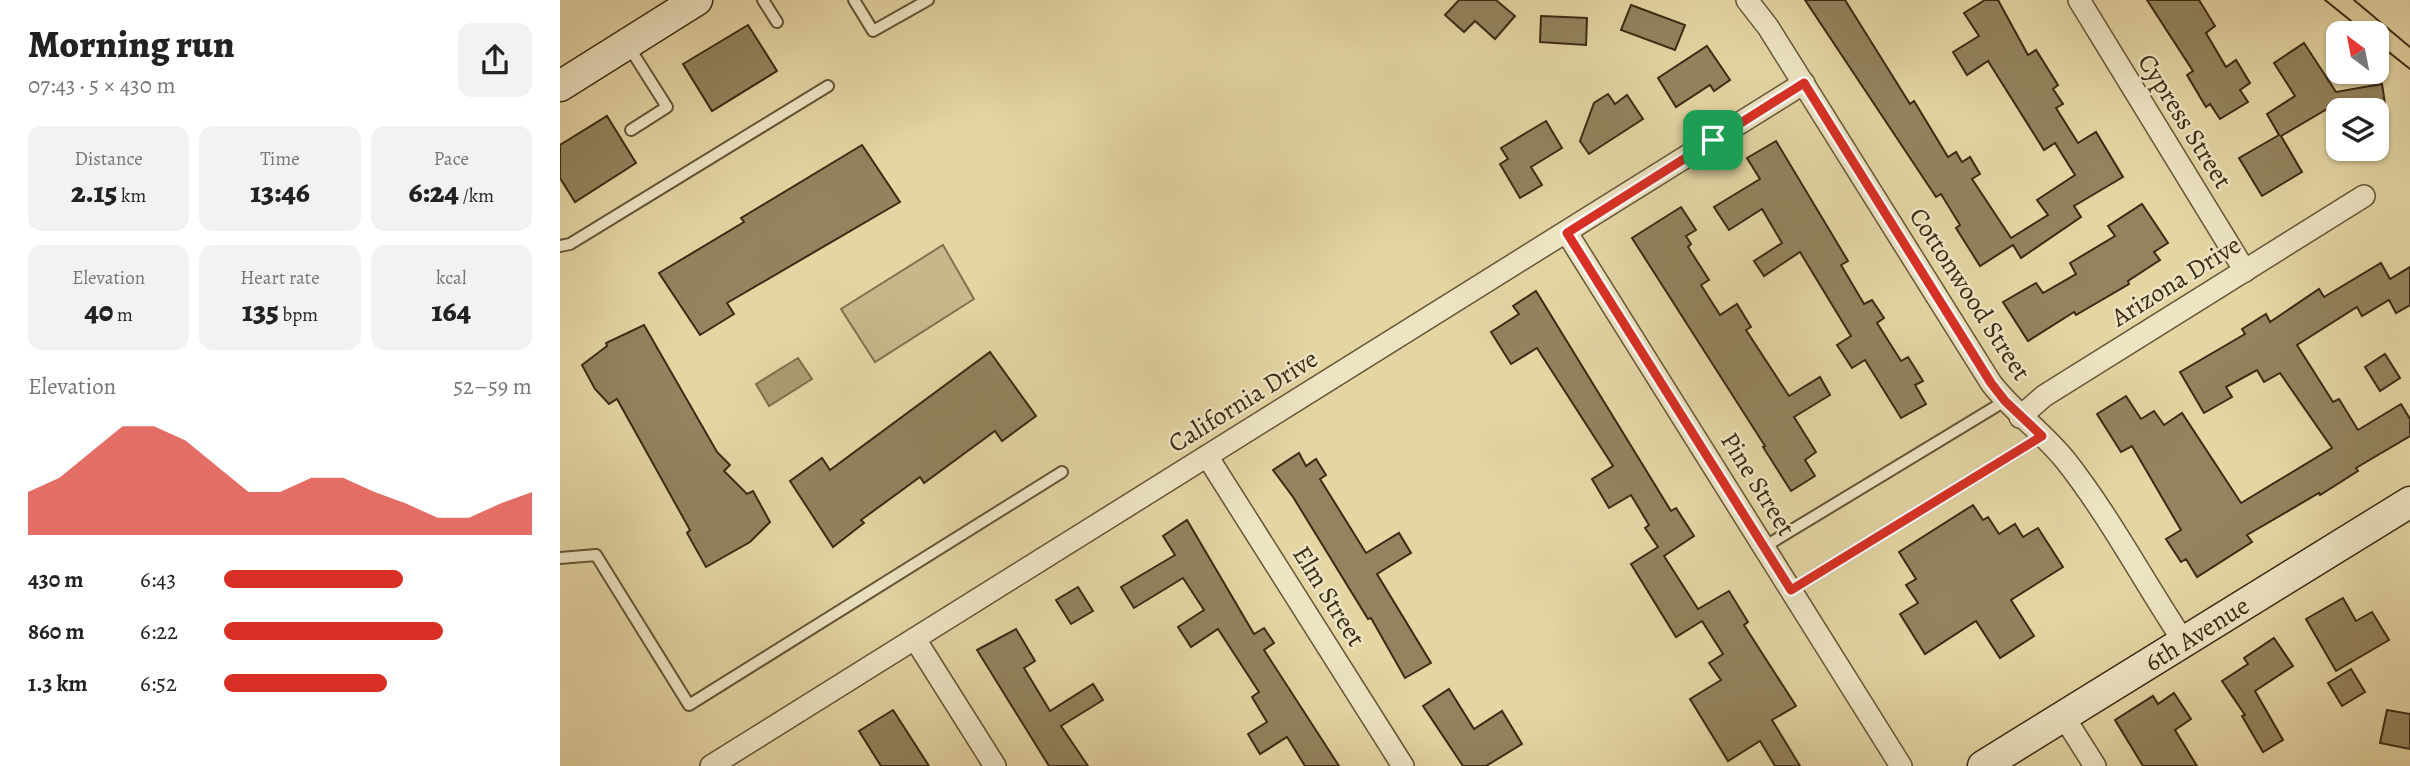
<!DOCTYPE html>
<html lang="en">
<head>
<meta charset="utf-8">
<style>
	body { margin:0; font-family:Alegreya,serif; background:#f2f2f2; color:#222; height:100vh; display:flex; flex-direction:column; font-size:26px; white-space:nowrap }
	* { box-sizing:border-box; margin:0 }
	p { font-size:23px; color:#767676 }
	.icon { flex:none; width:38px; height:38px; fill:none; stroke:currentColor; stroke-width:2; stroke-linecap:round; stroke-linejoin:round }
	.map { position:relative; flex:1; overflow:hidden }
	.details { display:flex; flex-direction:column; background:#fff; width:560px }
	.details>* { flex:none }
	.needle { width:46px; rotate:328deg }
	.fabs { position:absolute; left:1766px; top:21px; display:grid; gap:14px }
	.fabs a { display:grid; place-items:center; width:63px; height:63px; border-radius:14px; background:#fff; box-shadow:0 2px 5px #0004; font-size:35px }
	.pin { position:absolute; display:grid; place-items:center; width:60px; height:60px; color:#fff; margin:-30px; border-radius:14px; box-shadow:0 4px 10px #0006 }
	.round { display:grid; place-items:center; flex:none; width:74px; height:74px; border-radius:14px; background:#f2f2f2 }
	.overview { display:flex; align-items:center; justify-content:space-between; height:119px; padding:0 28px }
	h1 { font-size:38px; font-weight:800; line-height:52px }
	.figures { display:grid; grid-template-columns:repeat(3,1fr); gap:10px; height:119px; padding:7px 28px }
	.figures div { display:grid; align-content:center; border-radius:14px; background:#f2f2f2; text-align:center }
	.figures b { font-size:30px; font-weight:800 }
	.figures small { font-size:19px; font-weight:400 }
	.figures p { font-size:19px }
	.chart { height:196px; padding:14px 28px }
	.chart p { display:flex; justify-content:space-between }
	.chart svg { width:100%; height:126px; margin-top:7px; fill:#d93025; opacity:.7 }
	ul { padding:0 28px; list-style:none; font-size:23px }
	li { display:grid; grid-template-columns:112px 84px 1fr; align-items:center; height:52px }
	li i { height:18px; border-radius:9px; background:#d93025 }
	main { display:flex; flex:1; min-height:0 }
	.map>svg:first-child { display:block }
	.green { fill:#c7b88b; stroke:#817150; stroke-width:2 }
	.water { fill:#ab9b72; stroke:#7e6e4c; stroke-width:2 }
	.building { fill:#93835e; stroke:#3b2a14; stroke-width:2 }
	.lines { fill:none; stroke-linecap:round; stroke-linejoin:round }
	.lane-casing { stroke:#655538; stroke-width:14 }
	.street-casing { stroke:#655538; stroke-width:24 }
	.secondary-casing { stroke:#3b2a14; stroke-width:33 }
	.lane { stroke:#ede4c3; stroke-width:10 }
	.street { stroke:#ede4c3; stroke-width:21 }
	.secondary { stroke:#ede4c3; stroke-width:30 }
	.tram { stroke:#3b2a14; stroke-width:2 }
	.route-casing { stroke:#fff; stroke-width:14 }
	.route { stroke:#d93025; stroke-width:9 }
	.labels { text-anchor:middle; dominant-baseline:central; stroke-width:5; stroke-linejoin:round; paint-order:stroke }
	.street-label { font-size:26px; fill:#3b2a14; stroke:#ede4c3 }
</style>
</head>
<body>
<main>
<section class="details">
<div class="overview"><div><h1>Morning run</h1><p>07:43 · 5 × 430 m</p></div><a class="round"><svg class="icon" aria-label="share" viewBox="0 0 24 24"><path d="M12 15V3M7 8l5-5 5 5M5 13v7h14v-7"/></svg></a></div>
<div class="figures">
<div><p>Distance</p><b>2.15<small> km</small></b></div>
<div><p>Time</p><b>13:46</b></div>
<div><p>Pace</p><b>6:24<small> /km</small></b></div>
</div>
<div class="figures">
<div><p>Elevation</p><b>40<small> m</small></b></div>
<div><p>Heart rate</p><b>135<small> bpm</small></b></div>
<div><p>kcal</p><b>164</b></div>
</div>
<div class="chart"><p><span>Elevation</span>52–59 m</p>
<svg viewBox="0 0 160 44" preserveAspectRatio="none"><path d="M0 44V29L10 24L20 15L30 6L40 6L50 11L60 20L70 29L80 29L90 24L100 24L110 29L120 33L130 38L140 38L150 33L160 29V44z"/></svg>
</div>
<ul>
<li><b>430 m</b>6:43<i style="width:58%"></i></li>
<li><b>860 m</b>6:22<i style="width:71%"></i></li>
<li><b>1.3 km</b>6:52<i style="width:53%"></i></li>
</ul>
</section>
<div class="map">
<svg width="1850" height="766" viewBox="0 0 1850 766">
	<rect width="100%" height="100%" fill="#e4d5a3"/>
	<filter id="stains"><feTurbulence type="fractalNoise" baseFrequency=".00286" numOctaves="4"/><feColorMatrix values="0 0 0 0 .2 0 0 0 0 .09 0 0 0 0 .02 0 0 0 .5 -.17"/></filter>
	<radialGradient id="worn" r=".72"><stop offset=".6" stop-color="#630" stop-opacity="0"/><stop offset="1" stop-color="#630" stop-opacity=".3"/></radialGradient>
	<path class="green" d="M383 245 414 299 315 362 281 309Z"/>
	<path class="water" d="M238 358 252 379 209 406 196 384Z"/>
	<g class="building">
		<path d="M899 0H936L955 16 935 39 915 21 904 32 885 15Z"/>
		<path d="M1245 0H1285L1350 104 1354 101 1388 157 1396 152 1402 162 1410 157 1420 174 1412 179 1451 238 1488 215 1477 200 1515 175 1495 143 1484 150 1428 61 1407 75 1393 52 1419 36 1404 13 1425 0H1438L1468 55 1476 50 1498 85 1493 89 1503 104 1496 108 1518 143 1536 132 1563 177 1514 206 1521 217 1461 258 1453 245 1420 266 1396 228 1400 225 1381 194 1376 197Z"/>
		<path d="M1587 0H1639L1655 26 1646 33 1666 67 1676 60 1690 83 1680 90 1688 102 1660 119 1650 104 1646 107 1627 75 1633 71Z"/>
		<path d="M1071 5 1125 25 1115 50 1061 30Z"/>
		<path d="M981 16 1027 18 1026 45 980 42Z"/>
		<path d="M188 25 217 71 152 111 123 64Z"/>
		<path d="M1744 43 1776 92 1822 84 1826 110H1775L1774 105 1721 136 1742 172 1702 196 1679 158 1719 135 1707 114 1735 96 1714 63Z"/>
		<path d="M1147 46 1170 80 1154 91 1150 85 1116 107 1098 78Z"/>
		<path d="M1048 94 1055 104 1067 95 1083 119 1029 154 1020 141 1034 103Z"/>
		<path d="M47 116 76 163 15 202 0 178V145Z"/>
		<path d="M986 121 1002 148 971 167 982 185 960 198 940 164 948 159 941 148Z"/>
		<path d="M1216 141 1288 261 1281 265 1304 304 1312 300 1324 318 1317 323 1341 361 1348 357 1363 381 1355 385 1366 404 1341 418 1305 360 1292 368 1277 345 1291 336 1240 252 1204 276 1194 261 1222 243 1202 209 1169 230 1154 207 1200 179 1187 158Z"/>
		<path d="M302 145 340 202 167 303 174 314 140 335 99 273 184 222 181 218Z"/>
		<path d="M1582 204 1608 243 1594 252 1600 260 1568 281 1569 284 1516 315 1514 312 1468 341 1443 302 1476 283 1483 293 1516 274 1510 263 1555 236 1548 226Z"/>
		<path d="M1121 207 1136 230 1126 236 1131 244 1128 247 1149 280 1141 285 1160 315 1177 304 1191 327 1186 330 1229 396 1260 377 1270 395 1234 417 1256 452 1245 460 1255 476 1231 491 1203 447 1205 446 1072 238Z"/>
		<path d="M1821 263 1830 279 1850 267V305L1836 313 1829 300 1802 316 1797 307 1737 345 1773 402 1779 399 1798 430 1841 404 1850 419V436L1796 468 1798 471 1760 495 1759 493 1687 535 1692 542 1637 577 1626 559 1621 562 1606 539 1621 530 1572 446 1561 452 1537 414 1566 396 1581 419 1594 411 1604 425 1622 413 1681 503 1772 448 1720 373 1704 382 1697 370 1666 387 1672 397 1644 413 1620 372 1685 334 1682 329 1706 314 1710 322 1759 289 1764 297Z"/>
		<path d="M976 291 1111 511 1116 508 1134 536 1104 556 1138 609 1169 591 1188 622 1184 625 1236 706 1212 720 1240 766H1215L1200 741 1168 761 1130 699 1161 680 1149 663 1163 654 1142 621 1116 637 1071 564 1098 547 1085 528 1089 525 1071 495 1049 508 1032 479 1053 466 977 348 951 364 931 332 959 314 953 306Z"/>
		<path d="M84 325 157 452 170 465 164 471 187 494 193 491 210 522 190 542 146 567 127 533 130 530 57 399 49 404 35 389 22 365 47 346 46 343Z"/>
		<path d="M430 352 476 416 442 441 435 431 364 483 360 477 301 520 304 523 273 547 230 481 262 458 270 470Z"/>
		<path d="M1825 354 1840 378 1820 391 1805 367Z"/>
		<path d="M739 453 746 466 756 459 766 475 760 479 806 553 839 533 851 553 817 574 871 663 845 678 811 618 808 619 733 497 713 470Z"/>
		<path d="M1413 505 1423 520 1428 517 1439 534 1455 524 1463 537 1478 528 1503 567 1451 600 1474 636 1440 658 1416 621 1365 654 1340 614 1358 603 1346 585 1356 579 1339 552Z"/>
		<path d="M627 520 694 634 704 628 714 643 704 650 779 766H745L727 737 700 754 688 734 707 722 692 697 699 692 658 629 631 647 618 627 644 610 623 578 574 608 561 587 615 555 603 536Z"/>
		<path d="M518 587 533 611 511 624 496 600Z"/>
		<path d="M1783 598 1796 621 1812 612 1829 640 1776 671 1746 619Z"/>
		<path d="M456 629 475 661 464 668 490 711 533 684 543 700 501 726 528 766H489L417 650Z"/>
		<path d="M1714 638 1733 666 1695 691 1723 740 1703 752 1682 716 1685 715 1662 681 1688 664 1684 658Z"/>
		<path d="M1791 669 1805 692 1782 706 1768 683Z"/>
		<path d="M889 689 914 729 942 711 962 744 926 766H903L863 706Z"/>
		<path d="M1614 693 1631 719 1615 730 1637 766H1583L1555 720 1593 696 1598 704Z"/>
		<path d="M333 710 369 766H321L299 731Z"/>
		<path d="M1827 710 1850 714V749L1820 743Z"/>
	</g>
	<g class="lines">
		<defs>
			<g id="lane">
				<path d="M203 0 217 22"/>
				<path d="M294 0 313 31 368 0"/>
				<path d="M69 47 107 107 71 130"/>
				<path d="M0 246 10 244 268 86"/>
				<path d="M1204 547 1445 401"/>
				<path d="M0 558 36 555 129 705 502 472"/>
				<path d="M1231 590 1482 436"/>
			</g>
			<g id="street">
				<path d="M1187 0 1208 27 1431 383C1453 412 1483 432 1506 461 1550 517 1584 582 1624 642"/>
				<path d="M1519 0 1685 271"/>
				<path d="M1007 233 1341 766"/>
				<path d="M1460 417 1484 396 1804 196"/>
				<path d="M647 456 843 766"/>
				<path d="M355 639 435 766"/>
				<path d="M1504 717 1535 766"/>
				<path d="M151 766 1244 83"/>
			</g>
			<g id="secondary">
				<path d="M0 86 137 0"/>
				<path d="M1423 766 1850 502"/>
			</g>
		</defs>
		<use href="#lane" class="lane-casing"/>
		<use href="#street" class="street-casing"/>
		<use href="#secondary" class="secondary-casing"/>
		<use href="#lane" class="lane"/>
		<use href="#street" class="street"/>
		<use href="#secondary" class="secondary"/>
		<g class="tram">
			<path d="M1765 0 1806 33"/>
			<path d="M1794 0 1850 47"/>
			<path d="M1816 42 1850 69"/>
		</g>
	</g>
	<g class="lines">
		<defs>
			<path id="route" d="M1244 83 1431 383 1445 401 1482 436 1231 590 1007 233Z"/>
		</defs>
		<use href="#route" class="route-casing"/>
		<use href="#route" class="route"/>
	</g>
	<g class="labels">
		<g class="street-label">
			<text transform="translate(1625 121) rotate(58)">Cypress Street</text>
			<text transform="translate(1616 281) rotate(-32)">Arizona Drive</text>
			<text transform="translate(1410 294) rotate(57)">Cottonwood Street</text>
			<text transform="translate(683 401) rotate(-32)">California Drive</text>
			<text transform="translate(1198 484) rotate(58)">Pine Street</text>
			<text transform="translate(769 596) rotate(58)">Elm Street</text>
			<text transform="translate(1637 634) rotate(-32)">6th Avenue</text>
		</g>
	</g>
	<rect width="100%" height="100%" filter="url(#stains)"/>
	<rect width="100%" height="100%" fill="url(#worn)"/>
</svg>
<div class="fabs">
<a><svg class="needle" viewBox="-14 -14 28 28"><path d="M0-13l5 13h-10z" fill="#e53935"/><path d="M0 13l5-13h-10z" fill="#767676"/></svg></a>
<a><svg class="icon" aria-label="layers" viewBox="0 0 24 24"><path d="M12 4l9 5-9 5-9-5zM3 14l9 5 9-5"/></svg></a>
</div>
<div class="pin" style="left:1153px;top:140px;background:#1e9e55"><svg class="icon" aria-label="arrive" viewBox="0 0 24 24"><path d="M6 21V4h12l-3 4 3 4H6"/></svg></div>
</div>
</main>
</body>
</html>
